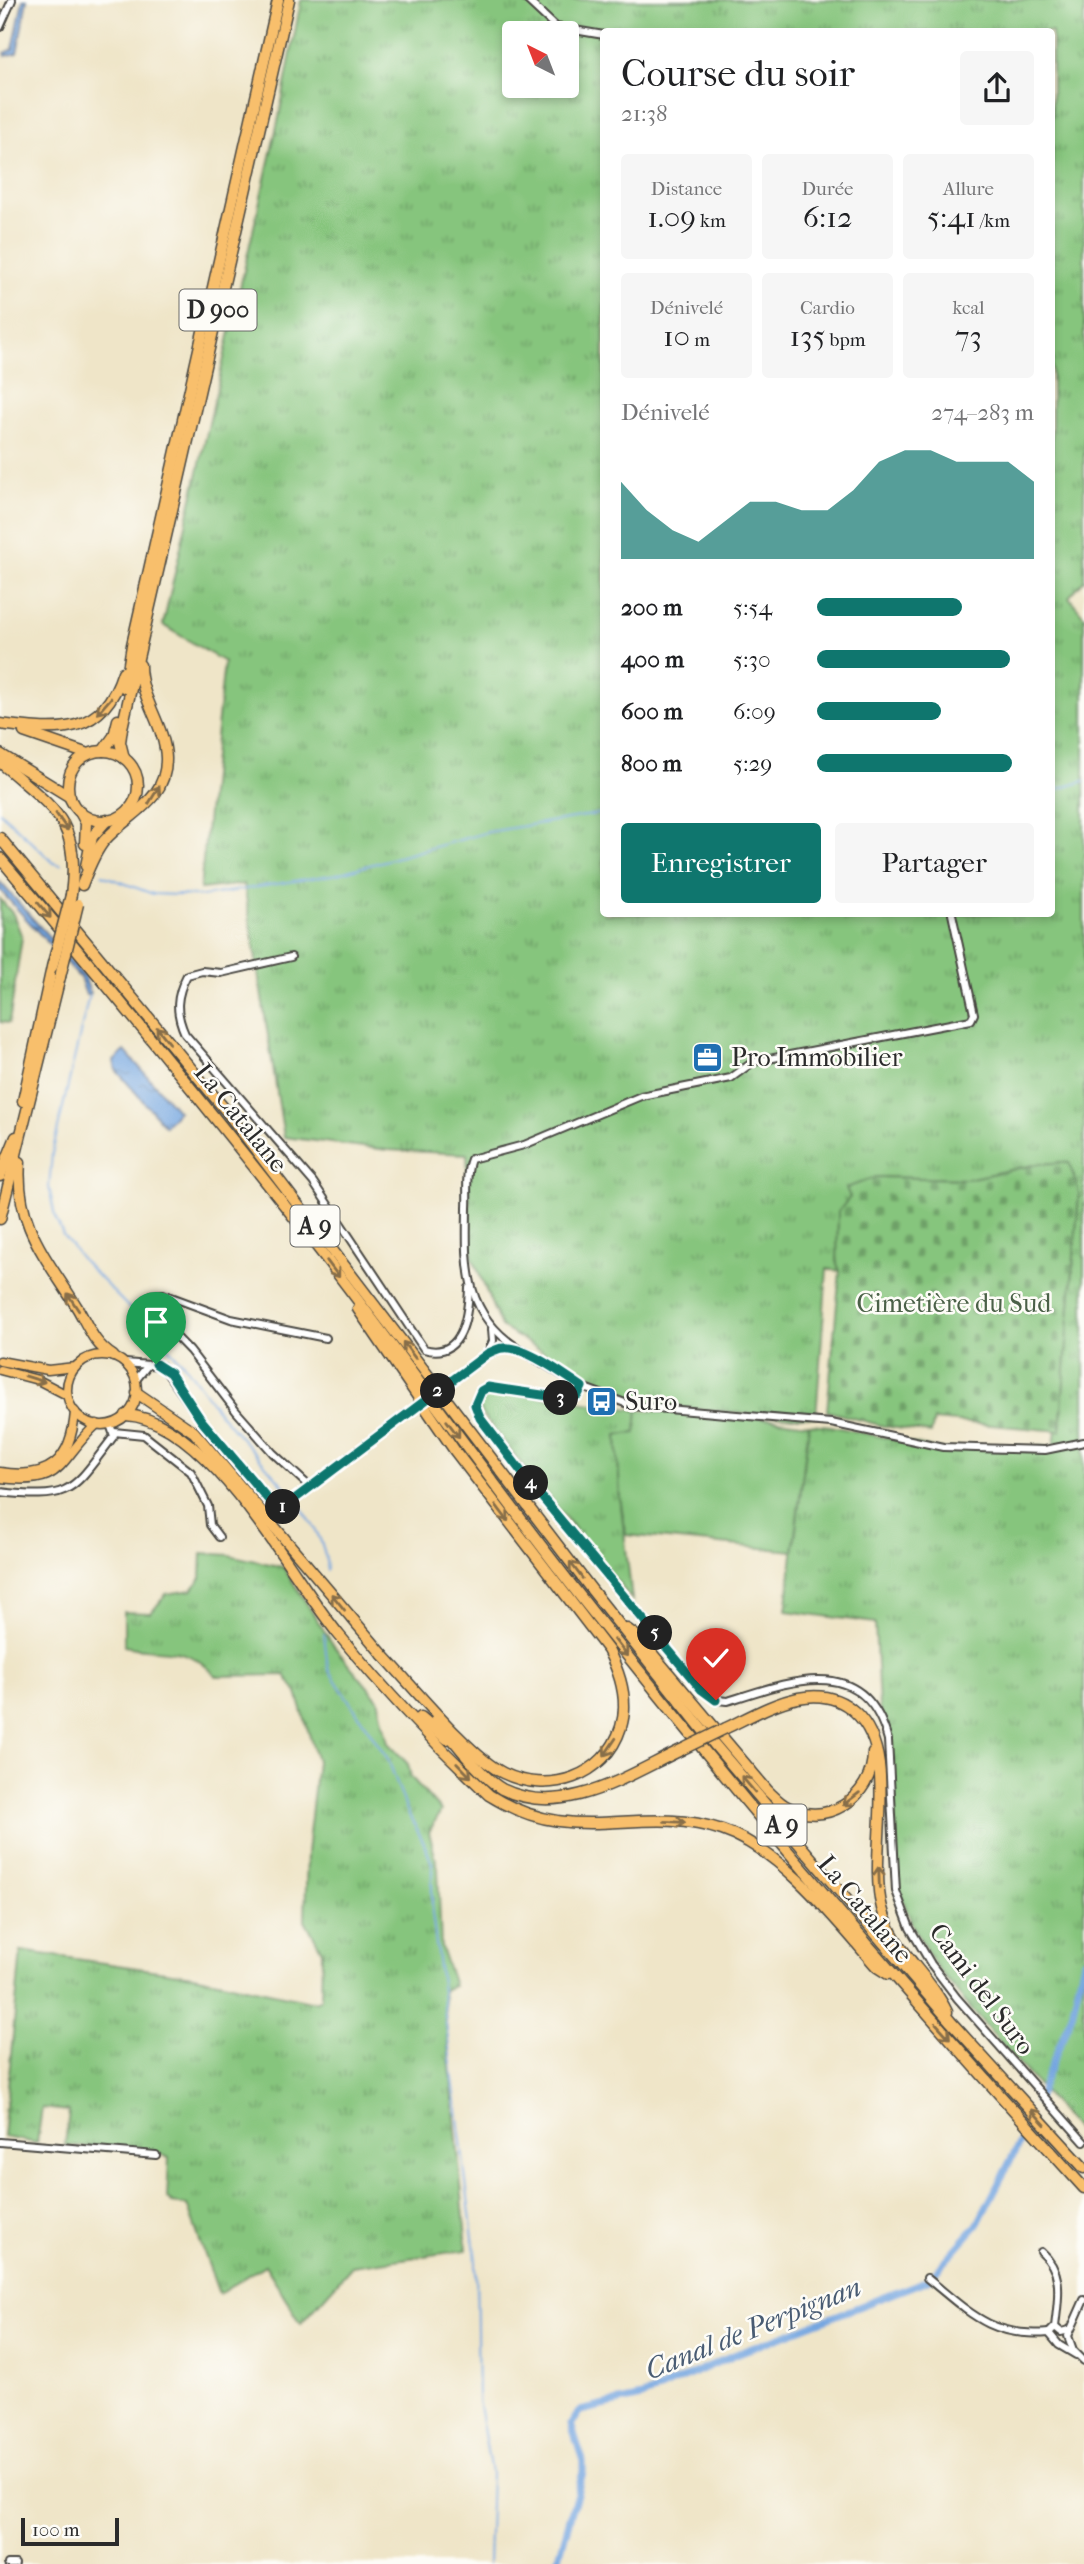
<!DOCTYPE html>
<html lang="fr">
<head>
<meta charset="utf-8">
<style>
	body { margin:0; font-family:"IM FELL French Canon",serif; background:#f6f6f6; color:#202124; height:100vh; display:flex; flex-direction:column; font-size:26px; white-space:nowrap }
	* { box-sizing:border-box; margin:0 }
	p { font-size:23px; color:#757577 }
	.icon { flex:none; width:38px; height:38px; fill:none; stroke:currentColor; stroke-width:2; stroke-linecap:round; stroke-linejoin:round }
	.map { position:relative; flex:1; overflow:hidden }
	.sheet { position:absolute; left:600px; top:28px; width:455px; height:889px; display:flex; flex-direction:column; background:#fff; border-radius:7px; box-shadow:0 4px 10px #0003 }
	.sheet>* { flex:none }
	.needle { width:46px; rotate:318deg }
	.buttons { position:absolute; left:502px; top:21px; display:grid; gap:14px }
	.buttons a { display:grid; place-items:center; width:77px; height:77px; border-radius:7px; background:#fff; box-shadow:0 4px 10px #0003; font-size:35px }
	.scale { position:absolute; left:21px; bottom:18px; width:98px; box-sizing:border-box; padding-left:7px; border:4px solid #2b2b2b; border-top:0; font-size:19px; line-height:24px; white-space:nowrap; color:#2b2b2b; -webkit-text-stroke:5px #fdfcf7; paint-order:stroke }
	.pin { position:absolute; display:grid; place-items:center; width:60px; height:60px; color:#fff; margin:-72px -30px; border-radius:50% 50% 50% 0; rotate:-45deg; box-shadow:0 0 7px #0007 }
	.pin .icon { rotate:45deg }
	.km { position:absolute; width:35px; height:35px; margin:-18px; border-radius:50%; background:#222; color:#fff; font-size:19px; line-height:35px; text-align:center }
	.round { display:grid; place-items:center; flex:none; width:74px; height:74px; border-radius:7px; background:#f6f6f6 }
	.overview { display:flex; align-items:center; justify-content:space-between; height:119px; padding:0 21px }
	h1 { font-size:38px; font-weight:600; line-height:52px }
	.metrics { display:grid; grid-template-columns:repeat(3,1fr); gap:10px; height:119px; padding:7px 21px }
	.metrics div { display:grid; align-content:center; border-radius:7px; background:#f6f6f6; text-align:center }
	.metrics b { font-size:30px; font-weight:600 }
	.metrics small { font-size:19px; font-weight:400 }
	.metrics p { font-size:19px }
	.chart { height:196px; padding:14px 21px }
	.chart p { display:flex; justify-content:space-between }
	.chart svg { width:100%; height:126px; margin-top:7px; fill:#0f766e; opacity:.7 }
	.primary-button { display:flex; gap:14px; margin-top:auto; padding:14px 21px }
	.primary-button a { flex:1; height:80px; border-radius:7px; background:#0f766e; color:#fff; font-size:28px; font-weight:600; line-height:80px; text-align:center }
	.primary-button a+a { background:#f6f6f6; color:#202124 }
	ul { padding:0 21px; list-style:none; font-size:23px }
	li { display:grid; grid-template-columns:112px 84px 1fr; align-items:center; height:52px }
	li i { height:18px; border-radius:9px; background:#0f766e }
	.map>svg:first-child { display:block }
	.grass { fill:url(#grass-tufts); stroke:#587854; stroke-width:2; fill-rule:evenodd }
	.cemetery { fill:url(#cemetery-stones); stroke:#587854; stroke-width:2 }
	.pitch { fill:#86c57d; stroke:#587854; stroke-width:2 }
	.water { fill:url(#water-ripples); stroke:#506886; stroke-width:2 }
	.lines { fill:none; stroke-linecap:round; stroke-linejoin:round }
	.stream { stroke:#75a6e0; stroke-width:2 }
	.canal { stroke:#75a6e0; stroke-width:7 }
	.minor-casing { stroke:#484743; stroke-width:10 }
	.major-casing { stroke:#484743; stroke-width:11 }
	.highway-casing { stroke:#484743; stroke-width:13 }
	.minor { stroke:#fff; stroke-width:6 }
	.major { stroke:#f8bf6c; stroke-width:8 }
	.highway { stroke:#f8bf6c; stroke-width:10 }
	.minor-bridge-casing { stroke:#484743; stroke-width:10; stroke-linecap:butt }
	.highway-bridge-casing { stroke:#484743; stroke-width:13; stroke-linecap:butt }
	.minor-bridge { stroke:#fff; stroke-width:6 }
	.highway-bridge { stroke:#f8bf6c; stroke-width:10 }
	.oneway { stroke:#876e48 }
	.route-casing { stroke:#fff; stroke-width:14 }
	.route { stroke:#0f766e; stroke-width:9 }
	.labels { text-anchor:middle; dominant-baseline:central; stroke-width:5; stroke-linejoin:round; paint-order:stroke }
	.shield { fill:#fdfcf7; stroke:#6a6a68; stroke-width:2 }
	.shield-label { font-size:24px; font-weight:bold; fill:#2b2b2b }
	.poi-label { font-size:26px; fill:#2b2b2b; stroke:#fdfcf7; text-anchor:start }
	.street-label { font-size:26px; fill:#2b2b2b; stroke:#fdfcf7 }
	.park-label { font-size:26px; fill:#4b6148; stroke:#fdfcf7 }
	.water-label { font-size:28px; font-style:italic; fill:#495c73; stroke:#fdfcf7 }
</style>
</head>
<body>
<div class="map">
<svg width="1084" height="2564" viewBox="0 0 1084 2564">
	<defs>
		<pattern id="grass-tufts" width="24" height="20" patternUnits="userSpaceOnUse" patternTransform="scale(1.75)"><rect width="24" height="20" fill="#86c57d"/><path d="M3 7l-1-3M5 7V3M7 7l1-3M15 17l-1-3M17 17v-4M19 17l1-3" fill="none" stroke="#6ea067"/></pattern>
		<pattern id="cemetery-stones" width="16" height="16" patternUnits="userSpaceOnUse" patternTransform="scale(1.75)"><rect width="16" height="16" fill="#86c57d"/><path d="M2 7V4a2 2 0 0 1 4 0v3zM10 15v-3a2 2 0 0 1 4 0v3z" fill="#6ea067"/></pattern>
		<pattern id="water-ripples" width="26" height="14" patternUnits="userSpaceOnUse" patternTransform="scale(1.75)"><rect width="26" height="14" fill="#75a6e0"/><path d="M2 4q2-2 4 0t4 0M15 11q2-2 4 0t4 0" fill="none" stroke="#6087b6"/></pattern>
	</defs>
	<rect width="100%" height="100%" fill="#fdfcf7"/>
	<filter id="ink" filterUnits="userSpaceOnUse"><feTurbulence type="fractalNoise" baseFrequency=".0143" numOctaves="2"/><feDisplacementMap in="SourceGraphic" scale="14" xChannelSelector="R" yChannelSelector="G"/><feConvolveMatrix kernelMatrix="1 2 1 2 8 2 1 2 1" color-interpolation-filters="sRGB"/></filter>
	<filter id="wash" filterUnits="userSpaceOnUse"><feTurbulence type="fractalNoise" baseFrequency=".00686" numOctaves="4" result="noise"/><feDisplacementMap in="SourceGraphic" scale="28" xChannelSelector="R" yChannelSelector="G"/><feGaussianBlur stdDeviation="1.57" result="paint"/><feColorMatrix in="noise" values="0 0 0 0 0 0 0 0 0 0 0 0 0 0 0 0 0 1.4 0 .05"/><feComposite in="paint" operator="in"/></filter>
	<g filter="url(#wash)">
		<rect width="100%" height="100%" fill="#efe5c8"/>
		<g class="grass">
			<path d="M301 0H1084V580L1069 597 1084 616V1439L1054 1444 1056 1431H1060L1079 1193 1069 1162 1039 1164 967 1179 876 1177 850 1197 840 1271 827 1269 816 1417H793L634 1404 501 1327 472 1256 467 1154 387 1150 284 1137 244 884 200 889 224 662 163 625 279 117ZM604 32H1052V914H604ZM514 33H567V86H514Z"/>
			<path d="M0 899 13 914 22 937 9 1023 0 1022Z"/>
			<path d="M489 1390 638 1410 636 1433 617 1435 620 1497 632 1600 483 1416 478 1404 483 1393Z"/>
			<path d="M809 1424 831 1426 942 1450 1084 1445V2138L960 1996 933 1962 913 1926 899 1890 891 1739 879 1708 875 1623 786 1611Z"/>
			<path d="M202 1553 229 1555 283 1567 336 1649 378 1699 388 1743 408 1764 411 1777 441 1811 429 1832 438 1868 441 1947 454 1986 443 1990 467 2250 352 2266 301 2323 265 2265 219 2294 187 2205 172 2203 167 2198 169 2158 155 2152 65 2145 69 2111 42 2108 37 2143 3 2137 21 1951 199 1977 315 2002 321 1999 322 1951 305 1920 307 1853 317 1761 297 1693 285 1675 216 1676C184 1641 163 1655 124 1646V1612L151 1613 166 1594 192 1590 201 1578Z"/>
		</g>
		<path class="cemetery" d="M1069 1162 1079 1193 1060 1431 934 1420 931 1433 883 1426 827 1411 840 1271 837 1264 838 1212 850 1197 846 1188 876 1177 967 1179 1039 1164Z"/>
		<path class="pitch" d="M638 1410 764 1418 809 1424 793 1551 626 1535 620 1497 617 1435 636 1433Z"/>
		<g class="water">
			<path d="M23 0H27L17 53 6 56 5 53 13 49Z"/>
			<path d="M0 882 84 976 90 993 86 995 80 978 0 890Z"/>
			<path d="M125 1051 178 1111 165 1126 116 1070 114 1061Z"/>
		</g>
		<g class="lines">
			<g class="stream">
				<path d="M1052 791 1084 781"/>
				<path d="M0 812 54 863 61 865"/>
				<path d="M102 875 153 894 203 896 337 874 488 832 604 813"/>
				<path d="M89 995 52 1154 49 1187 55 1217 63 1235 83 1261 184 1364 221 1415 292 1495"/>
				<path d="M298 1503C313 1523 326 1544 327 1570"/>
				<path d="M324 1634 328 1669 388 1759 408 1813 422 1839 432 1863V1912L476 2261 478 2400 491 2473 488 2564"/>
			</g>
			<g class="canal">
				<path d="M1037 2101 1072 2014 1084 1961"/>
				<path d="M557 2564 583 2472V2461L571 2424 580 2411 642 2397 736 2354 928 2280 977 2225 1022 2138"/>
			</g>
		</g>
	</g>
	<g filter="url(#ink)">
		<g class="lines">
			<defs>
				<g id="minor">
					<path d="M527 0 556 27 604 35"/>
					<path d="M0 27 12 0"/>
					<path d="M291 957 221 973 202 971 187 975C176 996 175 1012 185 1034L313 1182 424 1349C463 1360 468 1315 469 1288"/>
					<path d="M521 1350C464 1315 466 1268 467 1208 468 1193 465 1174 471 1159L524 1145 641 1096 731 1078 753 1062 971 1020 974 1014 952 914"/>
					<path d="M487 1354 493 1341 492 1329"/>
					<path d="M125 1363 162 1366 201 1420 272 1505 284 1507 409 1412"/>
					<path d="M460 1375 487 1354 502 1347 521 1350 582 1387 633 1406 831 1423 943 1447 1045 1450 1084 1442"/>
					<path d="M136 1380 148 1365"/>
					<path d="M582 1387 577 1395 569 1399 489 1387 481 1391 475 1405 480 1418 530 1483 701 1689 716 1700 728 1701C790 1681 865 1652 888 1740L896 1891 910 1928 931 1964 957 1998 1084 2142"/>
					<path d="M114 1432 144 1435 191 1472 208 1506 210 1525 219 1537"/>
					<path d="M310 1487 273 1453 236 1411 190 1351 158 1318 147 1299 152 1295 163 1294 231 1319 326 1338"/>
					<path d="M0 1492C73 1500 71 1492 114 1436L110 1424"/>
					<path d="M0 2142 156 2155"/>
					<path d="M1041 2252C1065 2273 1058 2298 1055 2327"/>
					<path d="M927 2278C969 2312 991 2338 1049 2333"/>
					<path d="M1084 2300 1068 2336 1073 2350 1084 2361"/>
					<path d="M1069 2330 1061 2332 1055 2327 1049 2333 1059 2345 1076 2355"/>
					<path d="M8 2564H15"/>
				</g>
				<g id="major">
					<circle cx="102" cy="1390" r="35"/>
					<path d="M0 1361 48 1370 75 1367"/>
					<path d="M0 1370 38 1380 67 1395"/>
					<path d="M0 1472C49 1480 71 1461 75 1412"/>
					<path d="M0 1478C66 1486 56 1462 97 1424"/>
				</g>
				<g id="highway">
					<path d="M125 688 132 645 278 0"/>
					<path d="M0 724C57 731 102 738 123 672"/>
					<path d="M24 732 88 754"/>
					<path d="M103 751 114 736 118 720"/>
					<circle cx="103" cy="786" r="35"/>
					<path d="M0 754 70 797"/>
					<path d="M124 758 120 742 122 728 289 0"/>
					<path d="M0 762C53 809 81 819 71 895"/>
					<path d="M80 812 86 823 85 844"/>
					<path d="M0 838 227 1112 591 1589 714 1744 951 2022 1084 2168"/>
					<path d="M0 858C106 983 210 1110 311 1239 406 1361 495 1489 591 1610 748 1809 913 2001 1084 2188"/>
					<path d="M86 866 92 837 107 820"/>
					<path d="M82 885C88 870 94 853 104 841 127 814 167 802 166 758 165 725 140 699 140 665"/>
					<path d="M23 1101 52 967"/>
					<path d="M20 1162C15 1226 47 1258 78 1309 89 1328 94 1344 113 1356"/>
					<path d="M0 1176 16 1137"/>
					<path d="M0 1219 60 977"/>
					<path d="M358 1309 455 1451 608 1650C620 1673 629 1701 621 1727 605 1778 548 1795 503 1773 470 1757 410 1683 382 1654"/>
					<path d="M137 1393 194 1432 384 1656"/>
					<path d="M126 1415C210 1420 289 1574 339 1635 385 1691 436 1745 489 1795 576 1850 638 1802 722 1830 782 1850 836 1920 877 1967L888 1974"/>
					<path d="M627 1629 638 1637 767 1790C772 1795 778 1801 784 1805 824 1830 873 1798 873 1753"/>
					<path d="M421 1717 447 1739"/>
					<path d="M436 1719 470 1760"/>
					<path d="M726 1728C764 1710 817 1676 855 1712 902 1755 867 1851 882 1908 893 1951 929 1974 947 2012"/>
					<path d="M466 1756C477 1767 489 1782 502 1789 563 1819 626 1776 681 1750"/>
				</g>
			</defs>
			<use href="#minor" class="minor-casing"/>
			<use href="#major" class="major-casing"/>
			<use href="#highway" class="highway-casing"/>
			<use href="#minor" class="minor"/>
			<use href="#major" class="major"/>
			<use href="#highway" class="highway"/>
			<defs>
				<path id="minor-bridge" d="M409 1412 460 1375"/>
				<g id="highway-bridge">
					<path d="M52 967 71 895"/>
					<path d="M60 977 78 904"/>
					<path d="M681 1750 726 1728"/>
				</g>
			</defs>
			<use href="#minor-bridge" class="minor-bridge-casing"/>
			<use href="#highway-bridge" class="highway-bridge-casing"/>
			<use href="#minor-bridge" class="minor-bridge"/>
			<use href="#highway-bridge" class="highway-bridge"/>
		</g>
		<defs><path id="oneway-shaft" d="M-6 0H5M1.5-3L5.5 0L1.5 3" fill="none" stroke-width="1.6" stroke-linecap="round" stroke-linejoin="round" transform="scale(1.75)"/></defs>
		<g class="oneway">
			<use href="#oneway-shaft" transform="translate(104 706) rotate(131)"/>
			<use href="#oneway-shaft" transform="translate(154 795) rotate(-58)"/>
			<use href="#oneway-shaft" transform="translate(62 822) rotate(55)"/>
			<use href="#oneway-shaft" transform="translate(44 910) rotate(50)"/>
			<use href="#oneway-shaft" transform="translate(163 1035) rotate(-129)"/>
			<use href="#oneway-shaft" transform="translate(333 1269) rotate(53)"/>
			<use href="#oneway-shaft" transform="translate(73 1302) rotate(-123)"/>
			<use href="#oneway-shaft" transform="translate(409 1350) rotate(-127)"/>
			<use href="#oneway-shaft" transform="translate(35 1379) rotate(17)"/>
			<use href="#oneway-shaft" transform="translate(453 1429) rotate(53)"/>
			<use href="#oneway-shaft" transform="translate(502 1513) rotate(53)"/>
			<use href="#oneway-shaft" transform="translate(576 1570) rotate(-127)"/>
			<use href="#oneway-shaft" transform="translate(338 1602) rotate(-129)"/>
			<use href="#oneway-shaft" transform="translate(621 1648) rotate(52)"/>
			<use href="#oneway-shaft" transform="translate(610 1747) rotate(124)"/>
			<use href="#oneway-shaft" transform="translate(464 1770) rotate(46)"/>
			<use href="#oneway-shaft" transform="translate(748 1784) rotate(-130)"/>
			<use href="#oneway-shaft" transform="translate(851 1799) rotate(143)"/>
			<use href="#oneway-shaft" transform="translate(675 1822) rotate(3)"/>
			<use href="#oneway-shaft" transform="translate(879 1877) rotate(-92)"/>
			<use href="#oneway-shaft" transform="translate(943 2031) rotate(48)"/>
			<use href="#oneway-shaft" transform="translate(1038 2117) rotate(-132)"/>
		</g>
	</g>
	<g class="lines" filter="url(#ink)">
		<defs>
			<path id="route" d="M156 1364 170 1373 201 1420 272 1504 284 1507 487 1354C491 1352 498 1348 503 1348 523 1345 565 1375 582 1387L578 1395 569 1399 488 1387 481 1391 475 1405 480 1418 530 1483 701 1689 716 1700"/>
		</defs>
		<use href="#route" class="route-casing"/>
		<use href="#route" class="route"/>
	</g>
	<defs>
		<symbol id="office-square" viewBox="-11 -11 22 22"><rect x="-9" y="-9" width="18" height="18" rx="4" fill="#1f6fb2" stroke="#fdfcf7"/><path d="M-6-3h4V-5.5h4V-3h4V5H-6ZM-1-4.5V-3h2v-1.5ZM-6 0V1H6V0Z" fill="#fff"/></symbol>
		<symbol id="bus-square" viewBox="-11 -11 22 22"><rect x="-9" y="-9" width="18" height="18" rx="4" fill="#1f6fb2" stroke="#fdfcf7"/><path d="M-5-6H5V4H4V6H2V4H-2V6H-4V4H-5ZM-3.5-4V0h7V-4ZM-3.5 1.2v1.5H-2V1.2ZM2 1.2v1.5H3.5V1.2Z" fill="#fff"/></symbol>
	</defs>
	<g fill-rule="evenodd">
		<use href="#office-square" x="690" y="1040" width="35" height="35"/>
		<use href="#bus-square" x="584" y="1384" width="35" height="35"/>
	</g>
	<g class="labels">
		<g class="shield">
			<rect x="179.5" y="289.5" width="77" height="41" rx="5"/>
			<rect x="290.5" y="1205.5" width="49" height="41" rx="5"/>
			<rect x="757.5" y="1804.5" width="49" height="41" rx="5"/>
		</g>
		<g class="shield-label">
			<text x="218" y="310">D 900</text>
			<text x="315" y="1226">A 9</text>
			<text x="782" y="1825">A 9</text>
		</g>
		<g class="poi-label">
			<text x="731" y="1057">Pro Immobilier</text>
			<text x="625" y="1401">Suro</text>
		</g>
		<g class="street-label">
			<text transform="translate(241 1118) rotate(51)">La Catalane</text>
			<text transform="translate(865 1909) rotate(50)">La Catalane</text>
			<text transform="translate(982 1989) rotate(53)">Cami del Suro</text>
		</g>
		<g class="park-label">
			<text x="954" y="1303">Cimetière du Sud</text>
		</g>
		<g class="water-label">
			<text transform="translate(753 2328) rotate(-22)">Canal de Perpignan</text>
		</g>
	</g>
</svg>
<div class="buttons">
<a><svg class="needle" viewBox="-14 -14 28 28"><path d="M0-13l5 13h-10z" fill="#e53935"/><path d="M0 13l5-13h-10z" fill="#757577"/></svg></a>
</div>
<div class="scale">100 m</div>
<div class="pin" style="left:156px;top:1364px;background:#1e9e55"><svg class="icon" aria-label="arrive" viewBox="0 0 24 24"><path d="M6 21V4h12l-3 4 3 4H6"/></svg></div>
<div class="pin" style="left:716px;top:1700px;background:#d93025"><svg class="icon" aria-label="check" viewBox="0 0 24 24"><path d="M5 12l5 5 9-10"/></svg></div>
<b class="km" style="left:283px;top:1507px">1</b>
<b class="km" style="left:438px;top:1391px">2</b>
<b class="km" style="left:561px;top:1398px">3</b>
<b class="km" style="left:531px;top:1483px">4</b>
<b class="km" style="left:655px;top:1633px">5</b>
<section class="sheet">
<div class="overview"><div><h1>Course du soir</h1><p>21:38</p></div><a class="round"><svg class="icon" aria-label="share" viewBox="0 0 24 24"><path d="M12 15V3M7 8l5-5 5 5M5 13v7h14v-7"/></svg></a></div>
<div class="metrics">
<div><p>Distance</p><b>1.09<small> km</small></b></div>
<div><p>Durée</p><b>6:12</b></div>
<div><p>Allure</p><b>5:41<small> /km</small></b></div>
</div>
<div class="metrics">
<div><p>Dénivelé</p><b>10<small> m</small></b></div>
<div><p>Cardio</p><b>135<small> bpm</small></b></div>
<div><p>kcal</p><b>73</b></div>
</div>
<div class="chart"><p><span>Dénivelé</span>274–283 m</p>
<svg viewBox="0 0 160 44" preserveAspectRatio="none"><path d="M0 44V17L10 27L20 34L30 38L40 31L50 24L60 24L70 27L80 27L90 20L100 10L110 6L120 6L130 10L140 10L150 10L160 17V44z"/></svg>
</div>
<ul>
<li><b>200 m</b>5:54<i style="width:67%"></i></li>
<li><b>400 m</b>5:30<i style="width:89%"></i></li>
<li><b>600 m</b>6:09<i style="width:57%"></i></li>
<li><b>800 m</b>5:29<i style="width:90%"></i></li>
</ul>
<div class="primary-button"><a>Enregistrer</a><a>Partager</a></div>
</section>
</div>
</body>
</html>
